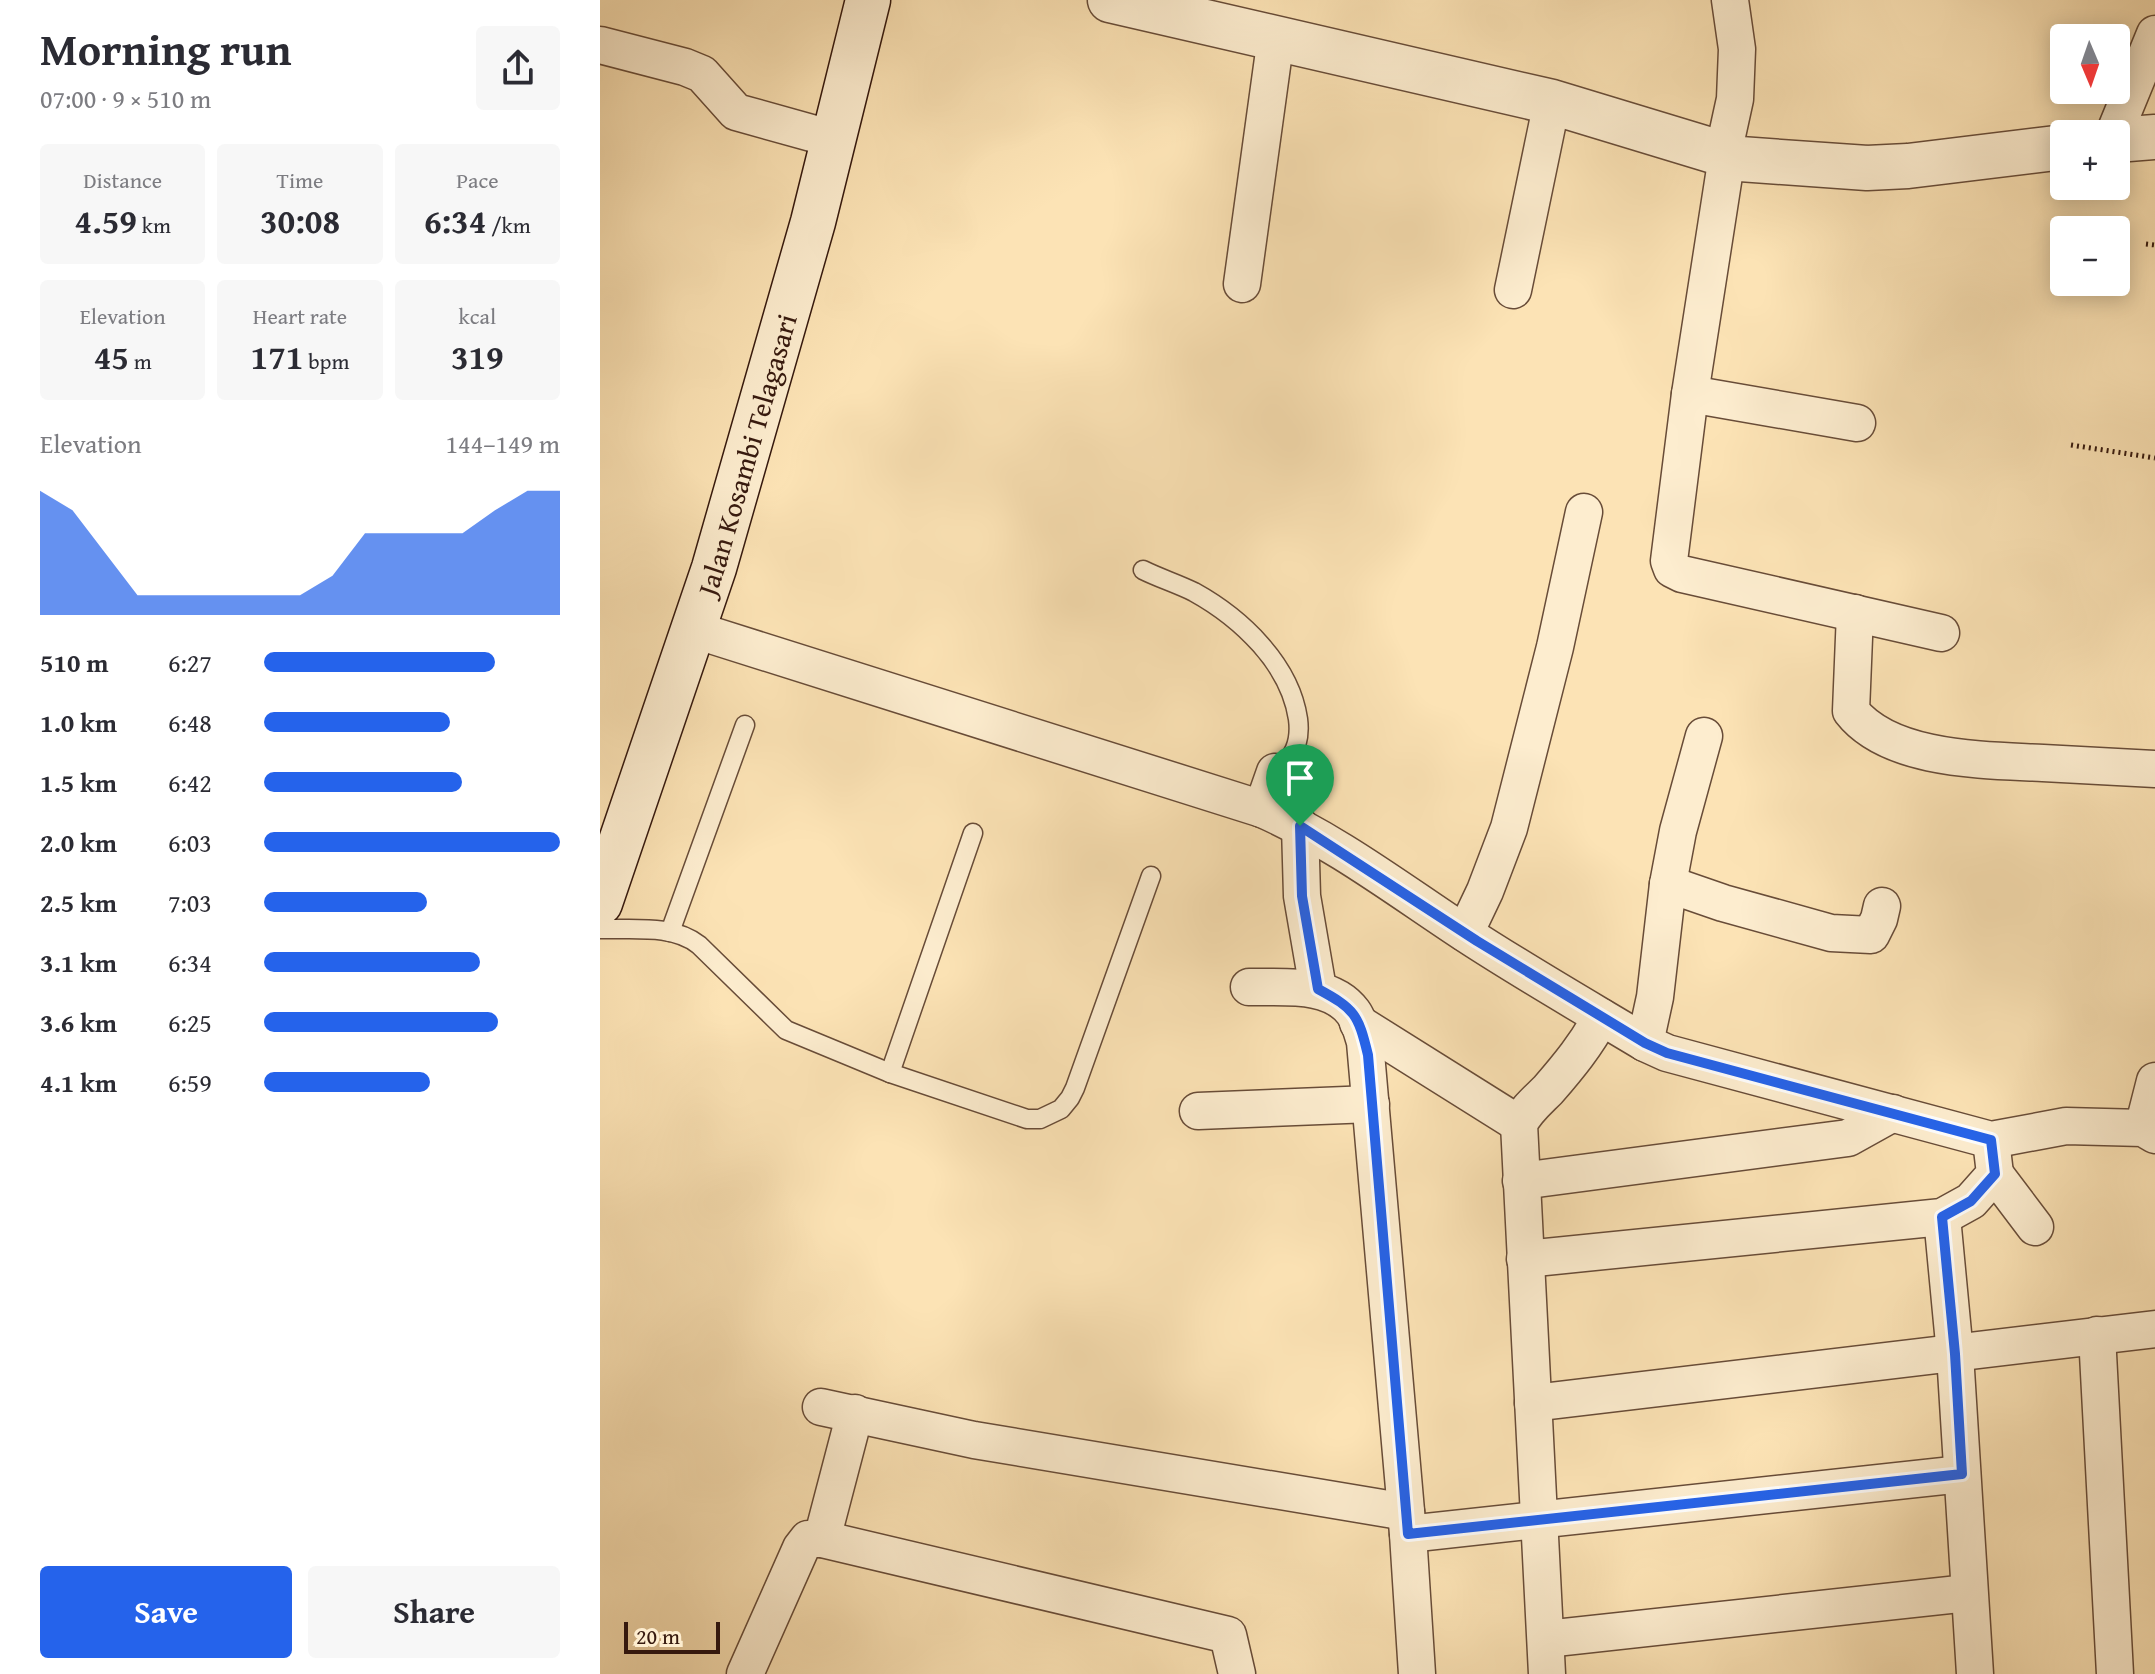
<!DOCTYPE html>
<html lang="en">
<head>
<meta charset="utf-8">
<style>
	body { margin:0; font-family:"Gentium Book Plus",serif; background:#f7f7f7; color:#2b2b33; height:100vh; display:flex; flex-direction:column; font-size:30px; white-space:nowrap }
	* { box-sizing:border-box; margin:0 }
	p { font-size:26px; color:#7c7c81 }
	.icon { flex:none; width:44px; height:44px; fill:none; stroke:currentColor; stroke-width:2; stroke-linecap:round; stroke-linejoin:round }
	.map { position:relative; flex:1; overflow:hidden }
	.drawer { display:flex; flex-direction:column; background:#fff; width:600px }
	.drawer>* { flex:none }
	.needle { width:52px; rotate:178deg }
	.controls { position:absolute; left:1450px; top:24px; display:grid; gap:16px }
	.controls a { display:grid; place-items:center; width:80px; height:80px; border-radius:8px; background:#fff; box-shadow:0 4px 20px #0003; font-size:40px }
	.scale { position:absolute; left:24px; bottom:20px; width:96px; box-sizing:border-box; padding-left:8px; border:4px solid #36190e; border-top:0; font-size:22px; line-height:28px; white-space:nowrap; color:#36190e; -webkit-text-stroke:6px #fdedcf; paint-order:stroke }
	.pin { position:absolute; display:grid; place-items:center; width:68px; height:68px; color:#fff; margin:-82px -34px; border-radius:50% 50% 50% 0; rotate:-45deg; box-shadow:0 0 8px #0007 }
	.pin .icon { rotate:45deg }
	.round { display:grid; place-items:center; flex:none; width:84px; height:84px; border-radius:8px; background:#f7f7f7 }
	.overview { display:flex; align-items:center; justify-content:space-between; height:136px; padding:0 40px }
	h1 { font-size:44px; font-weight:800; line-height:60px }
	.metrics { display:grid; grid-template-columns:repeat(3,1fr); gap:12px; height:136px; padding:8px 40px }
	.metrics div { display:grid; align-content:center; border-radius:8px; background:#f7f7f7; text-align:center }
	.metrics b { font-size:34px; font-weight:800 }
	.metrics small { font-size:22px; font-weight:400 }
	.metrics p { font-size:22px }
	.chart { height:224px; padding:16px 40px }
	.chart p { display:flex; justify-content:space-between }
	.chart svg { width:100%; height:144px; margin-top:8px; fill:#2563eb; opacity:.7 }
	.action { display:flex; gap:16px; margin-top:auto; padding:16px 40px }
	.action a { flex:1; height:92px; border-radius:8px; background:#2563eb; color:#fff; font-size:32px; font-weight:800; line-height:92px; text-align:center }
	.action a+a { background:#f7f7f7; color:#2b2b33 }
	ul { padding:0 40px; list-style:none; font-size:26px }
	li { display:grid; grid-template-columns:128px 96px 1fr; align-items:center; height:60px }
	li i { height:20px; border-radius:10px; background:#2563eb }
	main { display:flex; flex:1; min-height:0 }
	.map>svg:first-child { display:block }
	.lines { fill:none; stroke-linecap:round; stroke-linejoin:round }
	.service-casing { stroke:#684c38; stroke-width:21 }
	.minor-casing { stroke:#684c38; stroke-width:39 }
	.tertiary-casing { stroke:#684c38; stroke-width:47 }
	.secondary-casing { stroke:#36190e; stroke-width:47 }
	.path { stroke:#36190e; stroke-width:5; stroke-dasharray:2 4; stroke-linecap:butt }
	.service { stroke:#fdedcf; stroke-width:18 }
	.minor { stroke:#fdedcf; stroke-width:36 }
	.tertiary { stroke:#fdedcf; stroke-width:44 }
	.secondary { stroke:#fdedcf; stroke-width:44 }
	.route-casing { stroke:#fff; stroke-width:16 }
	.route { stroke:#2563eb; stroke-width:10 }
	.labels { text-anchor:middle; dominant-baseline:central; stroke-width:6; stroke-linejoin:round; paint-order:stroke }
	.street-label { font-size:28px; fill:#36190e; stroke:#fdedcf }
</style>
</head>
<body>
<main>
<section class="drawer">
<div class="overview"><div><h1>Morning run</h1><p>07:00 · 9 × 510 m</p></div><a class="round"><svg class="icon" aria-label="share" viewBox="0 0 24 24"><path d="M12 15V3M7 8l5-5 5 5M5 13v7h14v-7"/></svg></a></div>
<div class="metrics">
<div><p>Distance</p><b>4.59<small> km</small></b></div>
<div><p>Time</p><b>30:08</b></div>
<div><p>Pace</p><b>6:34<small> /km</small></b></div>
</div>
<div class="metrics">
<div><p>Elevation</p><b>45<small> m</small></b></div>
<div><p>Heart rate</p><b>171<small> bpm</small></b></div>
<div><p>kcal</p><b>319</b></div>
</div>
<div class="chart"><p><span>Elevation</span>144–149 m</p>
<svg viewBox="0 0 160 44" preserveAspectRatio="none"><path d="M0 44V6L10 12L20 25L30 38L40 38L50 38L60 38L70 38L80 38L90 32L100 19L110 19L120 19L130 19L140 12L150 6L160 6V44z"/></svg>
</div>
<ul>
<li><b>510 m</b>6:27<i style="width:78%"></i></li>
<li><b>1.0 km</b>6:48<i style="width:63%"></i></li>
<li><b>1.5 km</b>6:42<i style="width:67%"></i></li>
<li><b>2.0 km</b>6:03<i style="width:100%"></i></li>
<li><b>2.5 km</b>7:03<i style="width:55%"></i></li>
<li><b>3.1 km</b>6:34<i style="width:73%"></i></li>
<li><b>3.6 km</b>6:25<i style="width:79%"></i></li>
<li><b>4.1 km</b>6:59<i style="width:56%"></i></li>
</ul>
<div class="action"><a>Save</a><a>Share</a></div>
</section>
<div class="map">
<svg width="1555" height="1674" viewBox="0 0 1555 1674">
	<rect width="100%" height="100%" fill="#fce3b5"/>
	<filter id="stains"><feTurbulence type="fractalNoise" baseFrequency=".0025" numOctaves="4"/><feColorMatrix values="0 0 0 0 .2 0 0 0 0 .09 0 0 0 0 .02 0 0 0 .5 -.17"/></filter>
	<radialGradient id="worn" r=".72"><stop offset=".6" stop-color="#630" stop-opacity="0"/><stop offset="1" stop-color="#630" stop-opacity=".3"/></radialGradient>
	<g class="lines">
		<defs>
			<g id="service">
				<path d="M543 570C559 578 578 584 594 592 641 618 690 664 698 719 701 742 694 759 675 772"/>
				<path d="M0 929C32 930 73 924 99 945L186 1030 290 1073 427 1119H440L461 1109 470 1098 475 1088 551 876"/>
				<path d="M70 932 145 725"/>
				<path d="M290 1073 373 833"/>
			</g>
			<g id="minor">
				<path d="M0 45 85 67 102 74 136 112 233 139"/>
				<path d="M1514 134 1555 34"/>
				<path d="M1123 154 1135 99 1137 49 1130 0"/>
				<path d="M1127 156 1090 394 1069 561 1072 569 1082 574 1341 633"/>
				<path d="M642 284 676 37"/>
				<path d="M913 290 952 102"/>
				<path d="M1090 394 1257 423"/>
				<path d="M1255 613 1251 711C1290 761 1386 760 1443 763 1481 765 1518 767 1555 769"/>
				<path d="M95 630 662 809C735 841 799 890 866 934 924 972 985 1007 1045 1043L1067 1053 1391 1140 1466 1126 1543 1128 1555 1135"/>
				<path d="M662 809 675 772"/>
				<path d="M700 826 702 896 718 989"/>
				<path d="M1068 884 1123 903 1231 933 1271 935 1279 919 1282 906"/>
				<path d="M865 933 885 891 909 828 955 647 984 512"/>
				<path d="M649 987C682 988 730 981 753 1012 759 1020 762 1032 765 1042L808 1534 817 1674"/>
				<path d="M758 1023 919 1124"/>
				<path d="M1045 1043 1055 997 1068 884 1078 831 1104 736"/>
				<path d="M598 1111 771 1104"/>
				<path d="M1543 1128 1555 1081"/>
				<path d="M1395 1174 1435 1227"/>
				<path d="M921 1181 1248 1138 1293 1113"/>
				<path d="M1342 1217 1355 1354 1375 1674"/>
				<path d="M925 1259 1342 1217 1371 1201 1395 1174 1391 1140"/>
				<path d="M1497 1335 1515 1674"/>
				<path d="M933 1403 1555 1329"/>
				<path d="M221 1407 374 1440 806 1512"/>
				<path d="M255 1413 222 1539 628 1635 637 1674"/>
				<path d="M808 1534 1362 1474"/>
				<path d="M946 1639 1368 1593"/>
				<path d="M145 1674 201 1548 208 1539H222"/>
				<path d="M947 1674 919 1124C926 1110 937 1101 948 1090 968 1067 987 1044 1001 1017"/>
			</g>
			<g id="tertiary">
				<path d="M510 0 952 102 1140 159 1267 168 1308 166 1464 147"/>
				<path d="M1516 140 1555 137"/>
			</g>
			<g id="secondary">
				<path id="s1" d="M0 903 114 568 213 222 268 0"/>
			</g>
		</defs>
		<use href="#service" class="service-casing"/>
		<use href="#minor" class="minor-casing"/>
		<use href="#tertiary" class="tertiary-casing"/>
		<use href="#secondary" class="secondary-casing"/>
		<g class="path">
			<path d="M1546 244 1555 245"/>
			<path d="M1471 445 1555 458"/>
		</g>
		<use href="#service" class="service"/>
		<use href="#minor" class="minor"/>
		<use href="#tertiary" class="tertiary"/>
		<use href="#secondary" class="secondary"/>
	</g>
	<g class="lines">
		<defs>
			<path id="route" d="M700 826 877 941 1045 1043 1067 1053 1391 1140 1395 1174 1371 1201 1342 1217 1355 1354 1362 1474 808 1534 768 1055C758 1014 755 1009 718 989L702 896Z"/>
		</defs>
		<use href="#route" class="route-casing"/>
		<use href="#route" class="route"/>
	</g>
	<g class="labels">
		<g class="street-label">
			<text stroke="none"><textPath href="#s1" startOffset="472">Jalan Kosambi Telagasari</textPath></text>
		</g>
	</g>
	<rect width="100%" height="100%" filter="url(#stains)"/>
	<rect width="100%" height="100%" fill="url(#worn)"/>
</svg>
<div class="controls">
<a><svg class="needle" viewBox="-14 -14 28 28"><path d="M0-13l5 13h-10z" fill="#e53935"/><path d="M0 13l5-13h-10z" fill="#7c7c81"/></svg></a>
<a>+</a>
<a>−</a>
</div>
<div class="scale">20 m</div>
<div class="pin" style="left:700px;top:826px;background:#1e9e55"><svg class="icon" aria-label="arrive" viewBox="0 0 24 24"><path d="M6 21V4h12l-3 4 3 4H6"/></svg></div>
</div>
</main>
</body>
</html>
